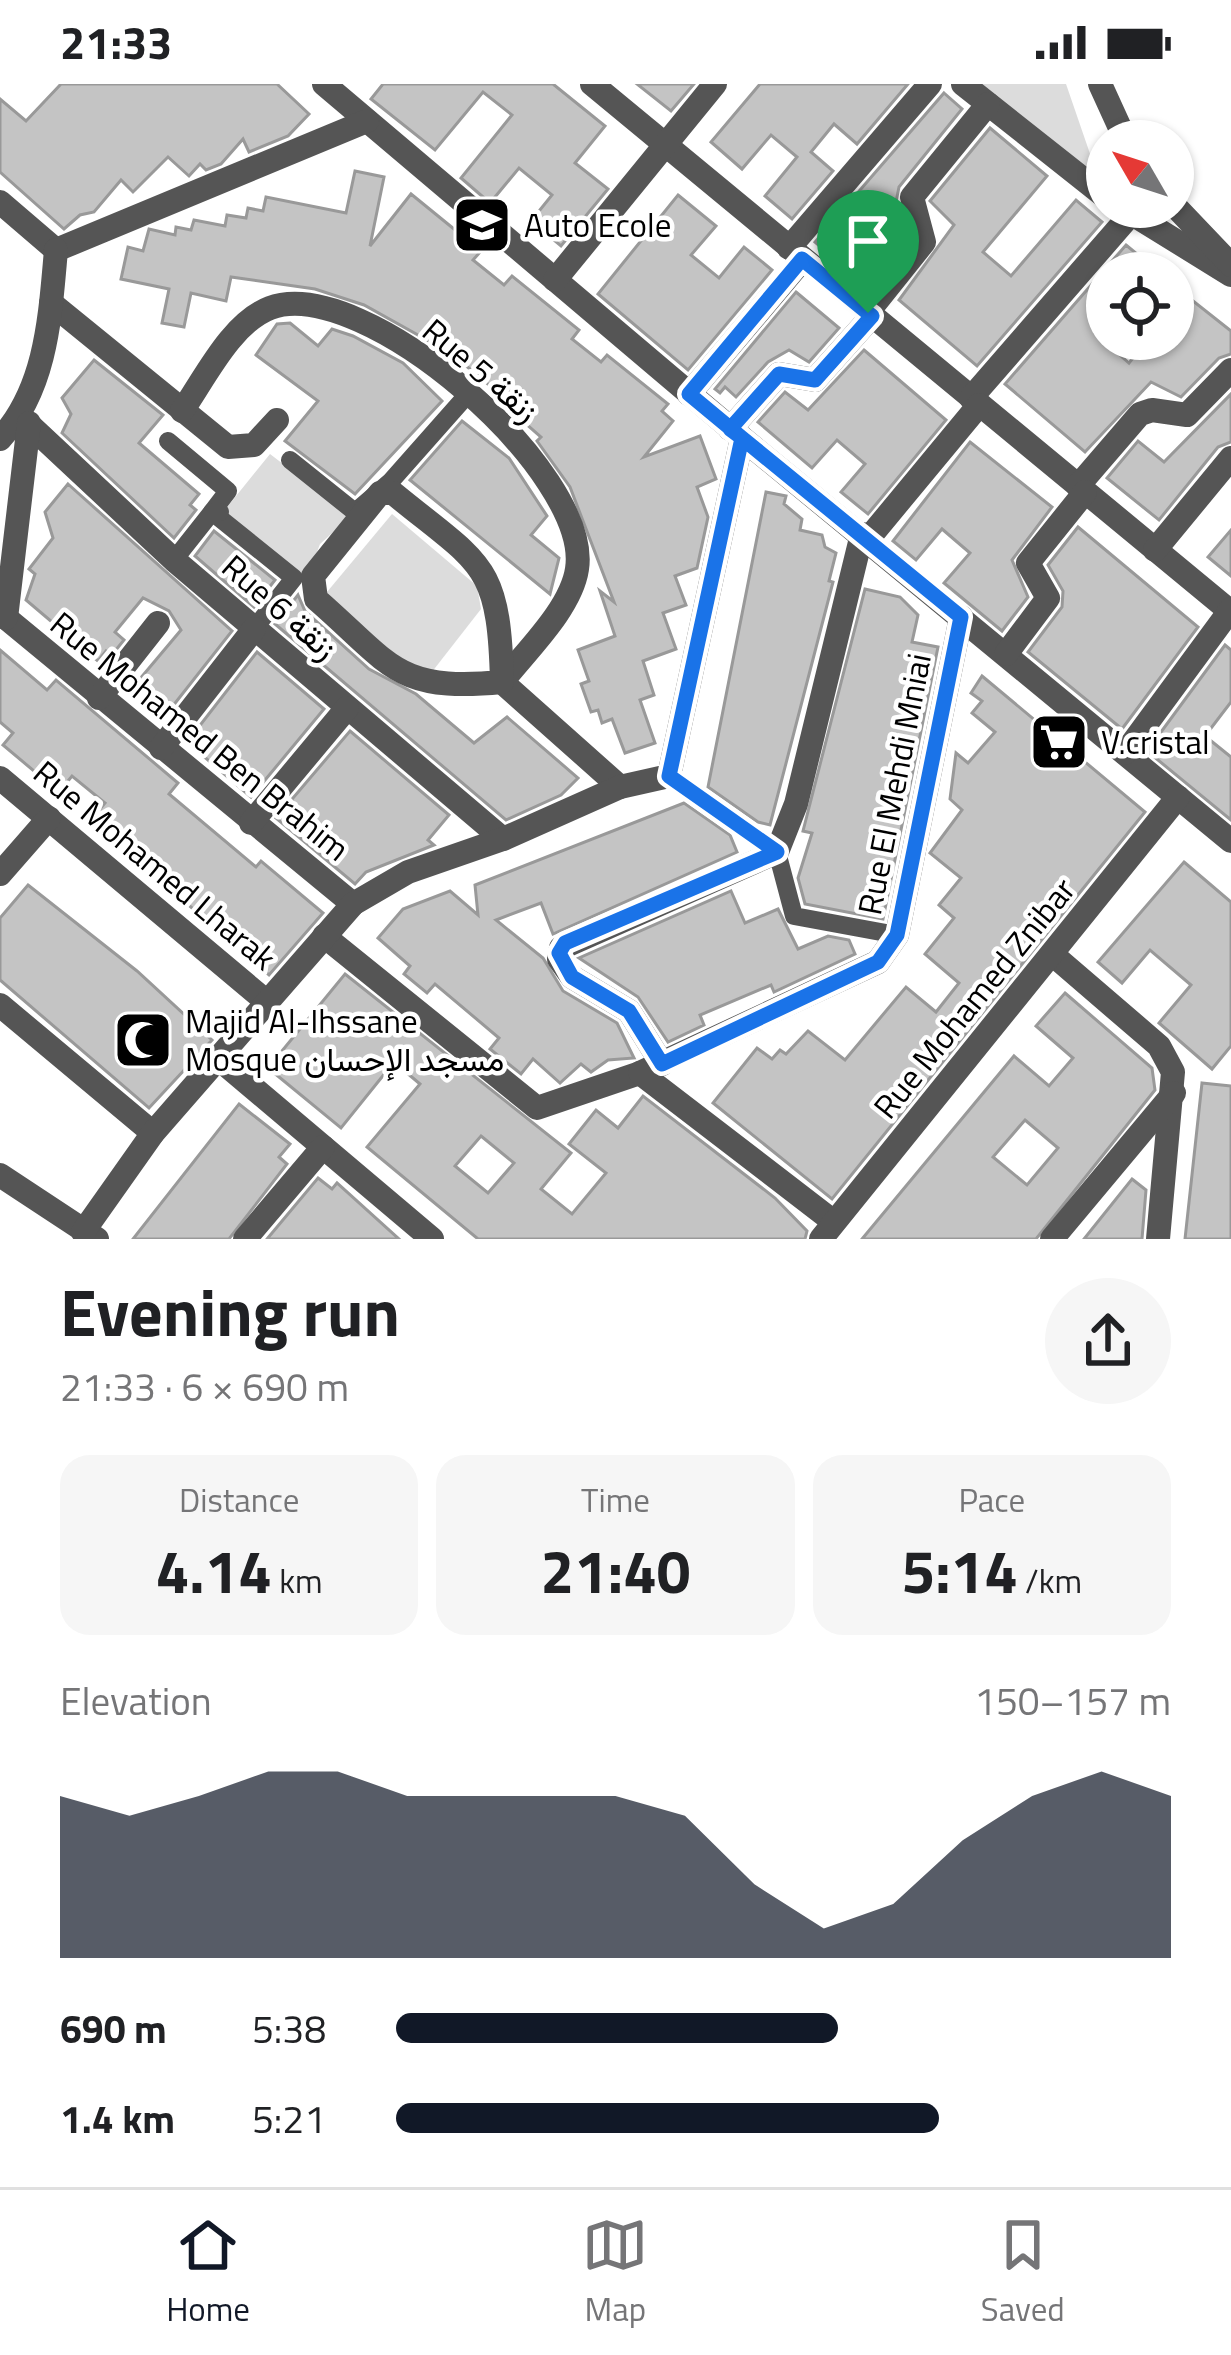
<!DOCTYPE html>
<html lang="en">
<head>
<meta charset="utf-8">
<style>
	body { margin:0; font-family:"Titillium Web",Vazirmatn,sans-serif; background:#f6f6f6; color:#202124; height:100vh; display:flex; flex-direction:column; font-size:45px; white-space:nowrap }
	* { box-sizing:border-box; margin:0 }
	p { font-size:39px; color:#757577 }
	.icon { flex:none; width:66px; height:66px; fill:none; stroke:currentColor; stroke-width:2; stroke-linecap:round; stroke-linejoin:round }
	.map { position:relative; height:1155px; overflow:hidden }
	.panel { display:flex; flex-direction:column; background:#fff; flex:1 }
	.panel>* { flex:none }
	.needle { width:78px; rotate:309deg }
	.fabs { position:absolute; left:1086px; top:36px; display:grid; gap:24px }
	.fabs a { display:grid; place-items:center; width:108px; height:108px; border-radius:50%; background:#fff; box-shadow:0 3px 9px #0004; font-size:60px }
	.pin { position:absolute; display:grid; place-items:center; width:102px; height:102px; color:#fff; margin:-123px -51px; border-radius:50% 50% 50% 0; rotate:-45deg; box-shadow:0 0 12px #0007 }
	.pin .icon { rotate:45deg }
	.round { display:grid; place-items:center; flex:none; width:126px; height:126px; border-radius:63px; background:#f6f6f6 }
	.summary { display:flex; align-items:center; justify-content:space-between; height:204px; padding:0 60px }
	h1 { font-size:66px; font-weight:700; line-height:90px }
	.stats { display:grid; grid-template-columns:repeat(3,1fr); gap:18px; height:204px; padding:12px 60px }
	.stats div { display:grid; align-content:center; border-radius:30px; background:#f6f6f6; text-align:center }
	.stats b { font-size:60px; font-weight:700 }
	.stats small { font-size:33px; font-weight:400 }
	.stats p { font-size:33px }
	.chart { height:336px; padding:24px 60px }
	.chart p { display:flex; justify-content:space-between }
	.chart svg { width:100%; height:216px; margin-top:12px; fill:#111827; opacity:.7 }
	ul { padding:0 60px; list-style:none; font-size:39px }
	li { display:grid; grid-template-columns:192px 144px 1fr; align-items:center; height:90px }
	li i { height:30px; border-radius:15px; background:#111827 }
	.status { display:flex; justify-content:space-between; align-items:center; height:84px; padding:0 60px; background:#fff; direction:ltr }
	.status svg { height:33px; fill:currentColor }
	.dock { display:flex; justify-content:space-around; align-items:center; height:168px; border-top:3px solid #e0e0e0; background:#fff; font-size:33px; color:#757577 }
	.dock a { display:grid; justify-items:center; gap:6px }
	.dock .selected { color:#111827 }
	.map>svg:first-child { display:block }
	.green { fill:#dcdcdc }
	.building { fill:#c4c4c4; stroke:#999; stroke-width:3; fill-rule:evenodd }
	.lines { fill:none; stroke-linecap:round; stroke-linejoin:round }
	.pedestrian { stroke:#555; stroke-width:18 }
	.minor { stroke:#555; stroke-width:24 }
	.tertiary { stroke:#555; stroke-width:24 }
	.route-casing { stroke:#fff; stroke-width:24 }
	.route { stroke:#1a73e8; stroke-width:15 }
	.labels { text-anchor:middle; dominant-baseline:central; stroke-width:9; stroke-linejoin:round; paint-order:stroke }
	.poi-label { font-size:33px; fill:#000; stroke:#fff; text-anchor:start }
	.street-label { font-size:33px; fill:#000; stroke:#fff }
</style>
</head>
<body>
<div class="status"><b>21:33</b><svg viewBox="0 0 49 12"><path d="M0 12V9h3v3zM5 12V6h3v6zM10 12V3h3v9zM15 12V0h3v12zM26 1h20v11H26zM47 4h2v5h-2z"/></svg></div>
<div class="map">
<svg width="1231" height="1155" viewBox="0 0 1231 1155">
	<rect width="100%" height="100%" fill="#fff"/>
	<g class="green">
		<path d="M971 0H1066L1098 93Z"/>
		<path d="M270 370 351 432 320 460 306 497 224 427Z"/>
		<path d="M392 430 477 502 481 525 428 593 418 595 322 514Z"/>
	</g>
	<g class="building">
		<path d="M61 0H277L309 30 288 52 249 68 243 55 221 80 206 86 200 80 189 92 168 73 133 108 121 96 94 128 80 131 64 145 0 88V15L26 37Z"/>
		<path d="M383 0H553L605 42 575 79 608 105 561 162 531 137 552 111 519 84 490 119 461 94 512 31 483 8 435 66 371 15Z"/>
		<path d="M637 0H694L671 27Z"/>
		<path d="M760 0H908L857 60 834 40 811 68 833 87 792 135 765 112 797 73 771 51 742 85 711 58Z"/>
		<path d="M944 9 962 25 899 103 896 118 884 133 906 154 867 203 815 158Z"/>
		<path d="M990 44 1047 92 983 168 1011 192 1076 116 1102 138 977 282 899 216 954 141 930 117Z"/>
		<path d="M355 87 384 93 370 162 411 110 481 167 473 176 504 201 512 192 579 246 572 255 601 278 607 271 668 320 662 327 673 337 644 373 700 352 716 395 697 403 708 433 697 484 675 492 686 521 663 529 676 565 643 577 654 611 640 616 655 659 625 669 612 635 602 639 598 626 591 628 581 600 589 597 578 566 615 552 600 507 614 518 570 403 537 357 541 353 509 325 513 321 452 270 364 221 315 205 231 193 226 217 191 209 184 243 162 239 169 205 121 195 128 163 143 167 149 145 175 151 176 143 191 146 194 136 225 142 227 131 246 134 248 124 263 127 266 113 346 129Z"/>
		<path d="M678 111 716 142 691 171 719 194 744 163 772 186 688 286 598 210Z"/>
		<path d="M1126 161 1160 189H1107V234L1095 249 1129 279 1148 255H1173V201L1231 247V270L1219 274 1181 313 1151 298 1085 368 1005 300Z"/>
		<path d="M796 208 839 244 809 278 789 266 768 278 736 313 725 303 720 309 715 305Z"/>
		<path d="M290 239 318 262 332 245 353 252 403 279 442 317 355 410 285 357 318 317 256 271 277 240Z"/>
		<path d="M864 266 946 336 868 430 841 408 865 380 837 356 812 384 758 338 785 308 808 326Z"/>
		<path d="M94 276 163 331 139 359 199 410 190 421 196 426 174 454 62 349 71 330 62 314Z"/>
		<path d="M1231 310V358L1218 363 1159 436 1107 394 1138 357 1164 378Z"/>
		<path d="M462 337 509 374 547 432 531 451 559 474 550 510 410 396Z"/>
		<path d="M970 358 1052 423 1012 476 1028 513 1002 547 944 499 970 469 942 445 916 476 893 457Z"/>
		<path d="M68 400 232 547 161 637 128 609 181 546 169 527 143 514 115 548 124 556 111 572 106 567 98 577 26 516 35 490 29 485 53 454 45 428Z"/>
		<path d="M766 408 786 412 784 420 802 435 800 446 822 451 825 463 836 469 829 497 833 498 770 741 758 738 708 703Z"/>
		<path d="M1078 443 1198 543 1122 645 1028 568 1062 523 1063 507 1048 481Z"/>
		<path d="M1231 446V492L1208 473Z"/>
		<path d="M214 447 275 496 254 523 195 472Z"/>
		<path d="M865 505 900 513 918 531 912 558 938 563 883 835 805 820 798 794 812 749 803 747Z"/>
		<path d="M298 511 305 527 369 585 416 610 474 659 507 633 578 694 561 711 506 736 275 540Z"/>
		<path d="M1225 561 1231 566V618L1205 652 1231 673V736L1147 667Z"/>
		<path d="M0 566 47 606 56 596 178 699 169 710 256 783 261 777 323 829 269 891 91 736 105 719 72 692 59 708 3 661 13 649 0 638Z"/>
		<path d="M257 568 324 625 251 713 187 658Z"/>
		<path d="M982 592 1145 728 832 1115 713 1019 757 964 772 975 780 966 786 970 808 947 845 976 906 903 936 928 959 899 925 870 954 834 939 821 961 794 930 769 962 726 950 715 956 669 968 679 995 648 972 629 982 617 971 609Z"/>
		<path d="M350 647 449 731 428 756 434 761 366 788 355 800 276 734Z"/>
		<path d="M684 719 730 751 737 768 553 850 541 819 496 836 543 874 563 907 617 939 634 974 608 976 591 988 581 980 560 999 533 975 521 990 490 965 499 954 435 900 427 909 404 890 410 882 378 854 403 825 450 807 478 831 475 801Z"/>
		<path d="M1184 778 1231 818V962L1212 985 1159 939 1191 901 1150 866 1122 899 1098 878Z"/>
		<path d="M28 801 137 887 212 956 149 1024 0 896V834Z"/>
		<path d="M731 807 745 839 778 825 798 865 828 852 849 856 855 870 774 908 771 901 700 931 704 941 668 958 638 913 579 874Z"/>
		<path d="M345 890 571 1069 541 1105 572 1130 606 1089 569 1060 596 1026 618 1044 643 1012 775 1114 807 1147 805 1155H478L367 1063 420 1000 394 978 341 1044 268 984ZM481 1052 514 1079 488 1109 455 1082Z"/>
		<path d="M1065 909 1152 984 1155 1006 1036 1155H862L1014 972 1049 1002 1073 974 1036 942ZM1025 1036 1058 1064 1027 1101 993 1073Z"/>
		<path d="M1202 999 1231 1002V1155H1185Z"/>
		<path d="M239 1020 290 1060 279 1073 287 1080 229 1155H133Z"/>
		<path d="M318 1094 332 1105 337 1099 399 1155H267Z"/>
		<path d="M1132 1095 1146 1106 1142 1155H1084Z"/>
	</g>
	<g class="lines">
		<g class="pedestrian">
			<path d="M168 357 228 407 212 428 294 494 254 545"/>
			<path d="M290 376 355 428 391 397 468 310"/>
			<path d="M174 476 212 428H220"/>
			<path d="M669 692 777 768 794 832 897 851"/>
		</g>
		<g class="minor">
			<path d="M324 0 742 354 1231 757"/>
			<path d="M592 0 1231 528"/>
			<path d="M963 0 1107 114"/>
			<path d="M0 118 56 166"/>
			<path d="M1121 123 1231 191"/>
			<path d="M789 164 930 0"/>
			<path d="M56 166 367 37"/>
			<path d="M555 196 715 0"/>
			<path d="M51 219 228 363 254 361 277 336"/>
			<path d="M868 228 924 158 912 113 988 20"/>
			<path d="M689 310 803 175"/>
			<path d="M971 314 1131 130"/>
			<path d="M182 327C205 294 231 239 270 224 363 189 592 388 577 485 571 525 526 567 502 598L620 703"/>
			<path d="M21 333 174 476 503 755"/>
			<path d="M730 345 779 290 815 296 872 232"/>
			<path d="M0 355C47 304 50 232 56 166"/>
			<path d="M1078 402 1140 330 1152 326 1187 331 1231 286"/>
			<path d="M380 409H393C482 482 499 477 502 598 395 608 392 581 316 515L313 492Z"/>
			<path d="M868 455 979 321"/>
			<path d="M1155 466 1231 374"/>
			<path d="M0 529 353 820"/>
			<path d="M6 534 29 339"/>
			<path d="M1006 570 1048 514 1028 479 1085 408"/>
			<path d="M99 614 158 539"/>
			<path d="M161 664 254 545"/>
			<path d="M1125 669 1231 525"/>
			<path d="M0 694 267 918"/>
			<path d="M251 739 347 624"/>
			<path d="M0 790 49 734"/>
			<path d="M324 852 537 1024 640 989 878 878 897 851 961 533"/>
			<path d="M1052 870 1159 962 1173 988 1158 1155"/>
			<path d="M0 921 153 1049"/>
			<path d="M219 975 432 1155"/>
			<path d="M662 980 629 927 572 893 559 875 561 864 777 768 796 720 862 450"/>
			<path d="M640 989 834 1138"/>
			<path d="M0 1091 97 1155"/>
			<path d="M83 1148 153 1049 353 820 408 788 503 755 620 703 669 692 742 354"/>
			<path d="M245 1155 323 1063"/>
			<path d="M821 1155 1178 713"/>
			<path d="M1052 1155 1174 1009"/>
		</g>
		<g class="tertiary">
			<path d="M1100 0 1126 57"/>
			<path d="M1173 120 1231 181"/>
		</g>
	</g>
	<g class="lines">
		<defs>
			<path id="route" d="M868 229 872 232 815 296 779 290 730 345 742 354 669 692 777 768 565 859 559 869 572 893 629 927 662 980 878 878 897 851 961 533 742 354 689 310 802 175 868 229"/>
		</defs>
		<use href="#route" class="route-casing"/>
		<use href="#route" class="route"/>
	</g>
	<defs>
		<symbol id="school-square" viewBox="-11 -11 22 22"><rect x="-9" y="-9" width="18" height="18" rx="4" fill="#000" stroke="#fff"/><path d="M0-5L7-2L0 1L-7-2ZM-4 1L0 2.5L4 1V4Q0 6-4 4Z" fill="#fff"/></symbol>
		<symbol id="supermarket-square" viewBox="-11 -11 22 22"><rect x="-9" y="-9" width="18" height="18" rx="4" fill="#000" stroke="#fff"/><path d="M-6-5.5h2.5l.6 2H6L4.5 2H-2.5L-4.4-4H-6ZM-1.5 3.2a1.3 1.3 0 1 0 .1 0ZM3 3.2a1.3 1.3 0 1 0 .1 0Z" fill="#fff"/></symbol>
		<symbol id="mosque-square" viewBox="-11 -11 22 22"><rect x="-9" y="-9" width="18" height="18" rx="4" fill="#000" stroke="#fff"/><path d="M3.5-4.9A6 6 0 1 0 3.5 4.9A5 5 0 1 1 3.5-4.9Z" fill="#fff"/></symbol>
	</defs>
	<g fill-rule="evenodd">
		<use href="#school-square" x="449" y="108" width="66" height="66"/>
		<use href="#supermarket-square" x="1026" y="625" width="66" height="66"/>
		<use href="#mosque-square" x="110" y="923" width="66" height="66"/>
	</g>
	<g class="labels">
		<g class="poi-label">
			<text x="524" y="141">Auto Ecole</text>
			<text x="1101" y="658">V.cristal</text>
			<text x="185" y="937">Majid Al-Ihssane<tspan x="185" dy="38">Mosque مسجد الإحسان</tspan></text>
		</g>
		<g class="street-label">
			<text transform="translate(481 286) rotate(40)">Rue 5 زنقة</text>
			<text transform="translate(280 523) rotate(41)">Rue 6 زنقة</text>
			<text transform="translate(200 652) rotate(39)">Rue Mohamed Ben Brahim</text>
			<text transform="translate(894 700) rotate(-79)">Rue El Mehdi Mniai</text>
			<text transform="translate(155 781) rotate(40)">Rue Mohamed Lharak</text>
			<text transform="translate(974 914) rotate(-51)">Rue Mohamed Znibar</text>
		</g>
	</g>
</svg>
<div class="fabs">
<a><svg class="needle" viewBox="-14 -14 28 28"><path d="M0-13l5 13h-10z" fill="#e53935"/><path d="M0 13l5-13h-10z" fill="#757577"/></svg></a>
<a><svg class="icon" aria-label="locate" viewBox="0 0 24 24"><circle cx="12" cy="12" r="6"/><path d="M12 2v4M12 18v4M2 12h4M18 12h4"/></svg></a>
</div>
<div class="pin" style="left:868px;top:229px;background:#1e9e55"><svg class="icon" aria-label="arrive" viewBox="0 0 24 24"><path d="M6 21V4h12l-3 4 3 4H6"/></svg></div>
</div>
<section class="panel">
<div class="summary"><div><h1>Evening run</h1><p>21:33 · 6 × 690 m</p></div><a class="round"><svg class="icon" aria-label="share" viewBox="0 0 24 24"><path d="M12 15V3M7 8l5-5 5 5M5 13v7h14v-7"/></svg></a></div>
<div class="stats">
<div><p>Distance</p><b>4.14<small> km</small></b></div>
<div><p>Time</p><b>21:40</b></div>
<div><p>Pace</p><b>5:14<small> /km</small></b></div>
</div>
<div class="chart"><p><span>Elevation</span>150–157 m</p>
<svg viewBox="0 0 160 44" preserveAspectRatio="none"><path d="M0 44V11L10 15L20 11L30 6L40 6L50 11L60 11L70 11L80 11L90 15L100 29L110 38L120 33L130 20L140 11L150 6L160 11V44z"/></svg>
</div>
<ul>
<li><b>690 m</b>5:38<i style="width:57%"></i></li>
<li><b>1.4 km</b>5:21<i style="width:70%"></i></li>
</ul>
</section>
<nav class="dock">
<a class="selected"><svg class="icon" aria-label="home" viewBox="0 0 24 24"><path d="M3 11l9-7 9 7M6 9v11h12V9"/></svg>Home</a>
<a><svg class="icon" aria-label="map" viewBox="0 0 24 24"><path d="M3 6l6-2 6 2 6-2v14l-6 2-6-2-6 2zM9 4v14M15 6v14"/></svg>Map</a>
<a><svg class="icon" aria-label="saved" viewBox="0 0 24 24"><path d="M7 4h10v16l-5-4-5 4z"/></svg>Saved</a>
</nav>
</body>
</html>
